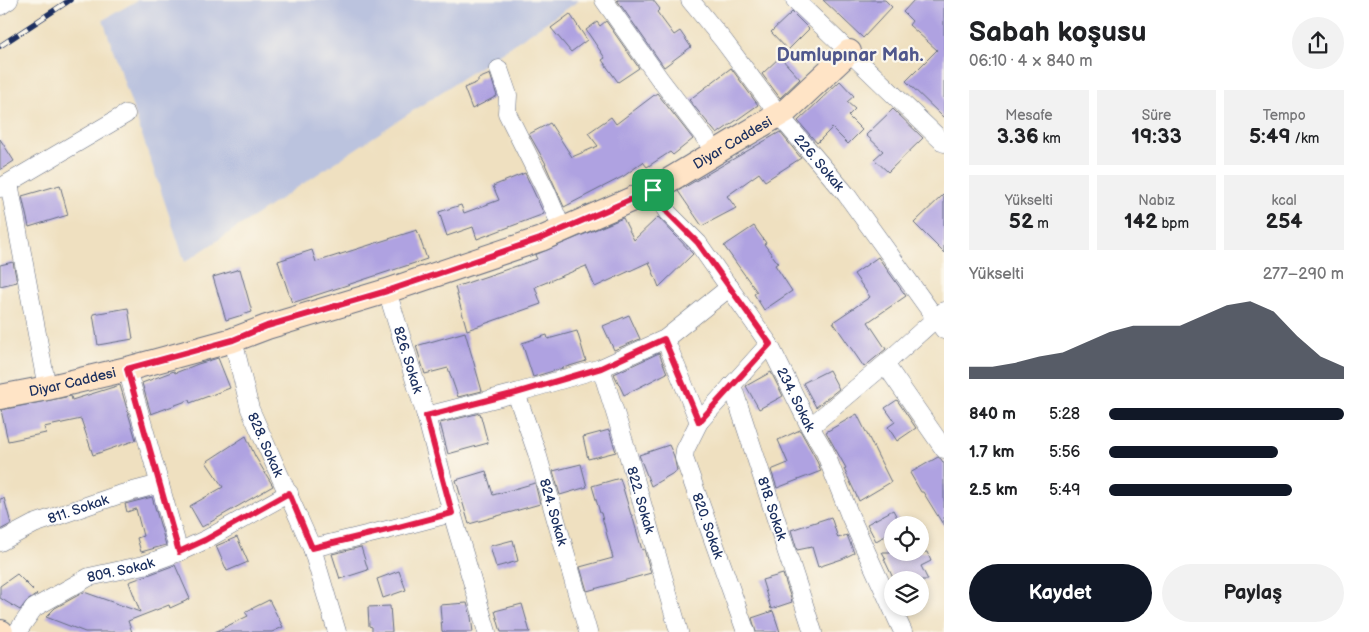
<!DOCTYPE html>
<html lang="tr">
<head>
<meta charset="utf-8">
<style>
	body { margin:0; font-family:"Balsamiq Sans",sans-serif; background:#f2f2f2; color:#202124; height:100vh; display:flex; flex-direction:column; font-size:19px; white-space:nowrap }
	* { box-sizing:border-box; margin:0 }
	p { font-size:16px; color:#757577 }
	.icon { flex:none; width:28px; height:28px; fill:none; stroke:currentColor; stroke-width:2; stroke-linecap:round; stroke-linejoin:round }
	.map { position:relative; flex:1; overflow:hidden }
	.drawer { display:flex; flex-direction:column; background:#fff; width:425px }
	.drawer>* { flex:none }
	.tools { position:absolute; left:884px; top:516px; display:grid; gap:10px }
	.tools a { display:grid; place-items:center; width:45px; height:45px; border-radius:50%; background:#fff; box-shadow:0 2px 8px #0003; font-size:25px }
	.pin { position:absolute; display:grid; place-items:center; width:42px; height:42px; color:#fff; margin:-21px; border-radius:10px; box-shadow:0 2px 8px #0006 }
	.round { display:grid; place-items:center; flex:none; width:52px; height:52px; border-radius:26px; background:#f2f2f2 }
	.head { display:flex; align-items:center; justify-content:space-between; height:85px; padding:0 25px }
	h1 { font-size:28px; font-weight:800; line-height:38px }
	.metrics { display:grid; grid-template-columns:repeat(3,1fr); gap:8px; height:85px; padding:5px 25px }
	.metrics div { display:grid; align-content:center; border-radius:0px; background:#f2f2f2; text-align:center }
	.metrics b { font-size:21px; font-weight:800 }
	.metrics small { font-size:14px; font-weight:400 }
	.metrics p { font-size:14px }
	.chart { height:140px; padding:10px 25px }
	.chart p { display:flex; justify-content:space-between }
	.chart svg { width:100%; height:90px; margin-top:5px; fill:#111827; opacity:.7 }
	.button { display:flex; gap:10px; margin-top:auto; padding:10px 25px }
	.button a { flex:1; height:58px; border-radius:30px; background:#111827; color:#fff; font-size:20px; font-weight:800; line-height:58px; text-align:center }
	.button a+a { background:#f2f2f2; color:#202124 }
	ul { padding:0 25px; list-style:none; font-size:16px }
	li { display:grid; grid-template-columns:80px 60px 1fr; align-items:center; height:38px }
	li i { height:12px; border-radius:6px; background:#111827 }
	main { display:flex; flex:1; min-height:0 }
	.map>svg:first-child { display:block }
	.industrial { fill:#bbc3de }
	.building { fill:#afa2e1 }
	.lines { fill:none; stroke-linecap:round; stroke-linejoin:round }
	.street-casing { stroke:#656d80; stroke-width:19 }
	.secondary-casing { stroke:#656d80; stroke-width:26 }
	.street { stroke:#fff; stroke-width:18 }
	.secondary { stroke:#ffe4c6; stroke-width:24 }
	.rail-casing { stroke:#1b2f5e; stroke-width:5.5 }
	.rail { stroke:#fbf7ec; stroke-width:4; stroke-dasharray:11; stroke-linecap:butt }
	.route-casing { stroke:#fff; stroke-width:10 }
	.route { stroke:#e11d48; stroke-width:6 }
	.labels { text-anchor:middle; dominant-baseline:central; stroke-width:4.5; stroke-linejoin:round; paint-order:stroke }
	.street-label { font-size:14px; fill:#1b2f5e; stroke:#fbf7ec }
	.district-label { font-size:19px; font-weight:bold; fill:#4f578c; stroke:#fbf7ec }
</style>
</head>
<body>
<main>
<div class="map">
<svg width="944" height="632" viewBox="0 0 944 632">
	<rect width="100%" height="100%" fill="#fbf7ec"/>
	<filter id="ink" filterUnits="userSpaceOnUse"><feTurbulence type="fractalNoise" baseFrequency=".02" numOctaves="2"/><feDisplacementMap in="SourceGraphic" scale="10" xChannelSelector="R" yChannelSelector="G"/><feConvolveMatrix kernelMatrix="1 2 1 2 8 2 1 2 1" color-interpolation-filters="sRGB"/></filter>
	<filter id="wash" filterUnits="userSpaceOnUse"><feTurbulence type="fractalNoise" baseFrequency=".0096" numOctaves="4" result="noise"/><feDisplacementMap in="SourceGraphic" scale="20" xChannelSelector="R" yChannelSelector="G"/><feGaussianBlur stdDeviation="1.12" result="paint"/><feColorMatrix in="noise" values="0 0 0 0 0 0 0 0 0 0 0 0 0 0 0 0 0 1.4 0 .05"/><feComposite in="paint" operator="in"/></filter>
	<g filter="url(#wash)">
		<rect width="100%" height="100%" fill="#efe0c0"/>
		<path class="industrial" d="M138 0H580L185 262 103 20Z"/>
		<g id="blocks">
			<g class="building">
				<path d="M617 0H653L660 9 657 12 674 35 680 31 691 47 664 67Z"/>
				<path d="M823 0H885L892 7 863 38Z"/>
				<path d="M914 0H944V118L906 81 937 50 909 25 912 21 903 12Z"/>
				<path d="M792 12 809 29 788 50 771 32Z"/>
				<path d="M570 14 587 40 571 52 551 28Z"/>
				<path d="M606 21 639 68 618 82 602 60 605 58 586 30 597 22 600 26Z"/>
				<path d="M780 57 800 79 780 98 762 74Z"/>
				<path d="M731 68 758 105 717 134 689 100Z"/>
				<path d="M490 74 497 96 472 109 464 88 478 82V79Z"/>
				<path d="M840 81 854 96 847 102 855 109 848 116 862 130 848 144 832 128 817 143 798 121Z"/>
				<path d="M657 93 693 139 673 155 670 152 647 167 643 162 624 176 564 207 545 164H546L529 134 550 123 572 157 598 146 588 133 611 117 616 124Z"/>
				<path d="M893 109 923 138 888 172 874 159 883 151 866 135Z"/>
				<path d="M780 132 801 158 765 181 759 173 727 196 736 208 702 226 678 191Z"/>
				<path d="M0 139 14 161 0 170Z"/>
				<path d="M525 173 544 214 477 239 473 227 447 236 439 212 461 205 464 213 499 200 493 186Z"/>
				<path d="M60 185 68 215 29 227 22 196Z"/>
				<path d="M944 194V253L914 223Z"/>
				<path d="M658 217 693 254 659 287 649 262 595 287 586 266 535 287 541 304 467 330 455 287 537 259 535 255 623 218 634 240Z"/>
				<path d="M754 226 766 243 764 244 778 263 775 265 792 291 764 310 754 294 757 292 724 246Z"/>
				<path d="M417 230 427 259 292 303 278 261 312 250 316 262Z"/>
				<path d="M878 257 906 296 868 322 886 349 864 367 833 322 870 297 854 274Z"/>
				<path d="M13 262 17 282 0 286V265Z"/>
				<path d="M240 269 252 312 226 320 213 277Z"/>
				<path d="M128 308 133 339 98 345 93 314Z"/>
				<path d="M629 315 640 339 614 350 603 326Z"/>
				<path d="M577 331 586 361 533 377 522 343 547 335 548 339Z"/>
				<path d="M465 332 482 391 458 397 448 368 425 374 416 346Z"/>
				<path d="M659 353 667 373 624 395 614 374Z"/>
				<path d="M218 358 230 388 190 403 189 400 151 414 142 383 174 371 175 373 198 364Z"/>
				<path d="M829 370 839 389 816 407 803 383Z"/>
				<path d="M771 372 783 396 759 409 746 386Z"/>
				<path d="M120 385 136 440 93 455 81 419 44 427 46 433 8 441 1 410 71 396 72 400Z"/>
				<path d="M897 400 916 428 897 441 888 427 895 422 885 408Z"/>
				<path d="M480 413 488 443 448 454 440 423Z"/>
				<path d="M857 414 891 482 859 501 844 469 846 468 826 432Z"/>
				<path d="M609 430 616 452 588 459 583 437Z"/>
				<path d="M800 430 815 457 821 471 777 488 771 470 788 463 778 440Z"/>
				<path d="M246 436 255 456 273 486 202 527 190 506 223 487 206 462Z"/>
				<path d="M669 445 674 456 677 471 651 486 639 455Z"/>
				<path d="M938 457 941 459 944 464V526L923 492H921L910 473Z"/>
				<path d="M581 464 587 487 560 495 553 471Z"/>
				<path d="M486 471 493 495 535 483 540 504 469 524 456 480Z"/>
				<path d="M620 478 631 515H632L642 550 644 549 651 573 587 591 580 567 613 558 601 513H600L592 486Z"/>
				<path d="M152 497 166 545 141 552 137 538 143 536 136 509 127 512 125 504Z"/>
				<path d="M4 498 11 524 0 530V499Z"/>
				<path d="M893 510 901 525H892V532L876 541 867 524Z"/>
				<path d="M831 517 838 538 847 535 854 553 842 559 818 567 812 547 797 550 791 530Z"/>
				<path d="M237 537 248 562 227 571 216 546Z"/>
				<path d="M513 540 518 561 496 567 490 546Z"/>
				<path d="M361 547 368 570 340 579 332 554Z"/>
				<path d="M882 552H927L931 561 921 566 928 580H894L884 559H886Z"/>
				<path d="M175 565 190 599 170 608 169 605 128 621 132 632H85L46 617 55 608 84 592 140 612 129 582Z"/>
				<path d="M399 571 406 590 383 598 377 579Z"/>
				<path d="M17 574 37 594 26 602 20 610 0 598V586Z"/>
				<path d="M783 574 792 602 771 609 762 580Z"/>
				<path d="M269 600 283 627 272 632H215L248 616 245 612Z"/>
				<path d="M467 603 471 617 473 632H442L440 605Z"/>
				<path d="M522 604 530 632H501L495 611Z"/>
				<path d="M390 606 392 632H372V627L369 626 368 607Z"/>
				<path d="M773 611 780 632H756L752 618Z"/>
			</g>
		</g>
	</g>
	<g filter="url(#ink)">
		<use href="#blocks" fill-opacity="0" stroke="#656d80" stroke-width="1"/>
		<g class="lines">
			<defs>
				<g id="street">
					<path d="M604 0 659 78 716 152"/>
					<path id="s1" d="M690 0 723 40 779 115 846 194 944 330"/>
					<path d="M795 0 944 143"/>
					<path d="M0 6 9 0"/>
					<path d="M499 69 508 95 507 113 546 191 562 229"/>
					<path d="M9 183 47 388"/>
					<path d="M0 188 126 114"/>
					<path id="s2" d="M653 190 668 213 698 243 769 344 810 427 825 452 850 516 903 632"/>
					<path id="s3" d="M387 291 426 416 452 513 487 632"/>
					<path id="s4" d="M665 339 699 422 685 450 684 458 746 632"/>
					<path id="s5" d="M233 340 250 409 312 548 337 632"/>
					<path d="M885 364 944 449"/>
					<path id="s6" d="M601 368 627 451 679 632"/>
					<path d="M127 369 179 552"/>
					<path id="s7" d="M732 385 813 632"/>
					<path id="s8" d="M516 393 537 453 588 632"/>
					<path d="M426 416 516 393 601 368 665 339 730 287"/>
					<path d="M699 422 769 344"/>
					<path d="M810 427 885 364 944 311"/>
					<path id="s9" d="M0 542 34 524 118 495 160 484"/>
					<path d="M312 548 395 528 452 513"/>
					<path id="s10" d="M17 632 34 608 89 577 144 565 179 552 205 540 289 493"/>
				</g>
				<g id="secondary">
					<path id="s11" d="M0 397 47 388 127 369 233 340 267 327 387 291 541 239 653 190 741 137 787 110 849 52"/>
					<path d="M0 632H1"/>
				</g>
			</defs>
			<use href="#street" class="street-casing"/>
			<use href="#secondary" class="secondary-casing"/>
			<use href="#street" class="street"/>
			<use href="#secondary" class="secondary"/>
			<defs>
				<path id="rail" d="M0 46 70 0"/>
			</defs>
			<use href="#rail" class="rail-casing"/>
			<use href="#rail" class="rail"/>
		</g>
	</g>
	<g class="lines" filter="url(#ink)">
		<defs>
			<path id="route" d="M653 190 668 213 698 243 770 344 699 422 664 339 601 368 516 393 426 416 452 513 395 528 312 548 289 493 205 540 179 552 127 369 233 340 267 326 387 291 540 239Z"/>
		</defs>
		<use href="#route" class="route-casing"/>
		<use href="#route" class="route"/>
	</g>
	<g class="labels">
		<g class="street-label">
			<text stroke="none"><textPath href="#s11" startOffset="779">Diyar Caddesi</textPath></text>
			<text stroke="none"><textPath href="#s1" startOffset="208">226. Sokak</textPath></text>
			<text stroke="none"><textPath href="#s3" startOffset="72">826. Sokak</textPath></text>
			<text stroke="none"><textPath href="#s11" startOffset="74">Diyar Caddesi</textPath></text>
			<text stroke="none"><textPath href="#s2" startOffset="255">234. Sokak</textPath></text>
			<text stroke="none"><textPath href="#s5" startOffset="110">828. Sokak</textPath></text>
			<text stroke="none"><textPath href="#s6" startOffset="138">822. Sokak</textPath></text>
			<text stroke="none"><textPath href="#s7" startOffset="130">818. Sokak</textPath></text>
			<text stroke="none"><textPath href="#s9" startOffset="85">811. Sokak</textPath></text>
			<text stroke="none"><textPath href="#s8" startOffset="125">824. Sokak</textPath></text>
			<text stroke="none"><textPath href="#s4" startOffset="201">820. Sokak</textPath></text>
			<text stroke="none"><textPath href="#s10" startOffset="125">809. Sokak</textPath></text>
		</g>
		<g class="district-label">
			<text x="850" y="55">Dumlupınar Mah.</text>
		</g>
	</g>
</svg>
<div class="tools">
<a><svg class="icon" aria-label="locate" viewBox="0 0 24 24"><circle cx="12" cy="12" r="6"/><path d="M12 2v4M12 18v4M2 12h4M18 12h4"/></svg></a>
<a><svg class="icon" aria-label="layers" viewBox="0 0 24 24"><path d="M12 4l9 5-9 5-9-5zM3 14l9 5 9-5"/></svg></a>
</div>
<div class="pin" style="left:653px;top:190px;background:#1e9e55"><svg class="icon" aria-label="arrive" viewBox="0 0 24 24"><path d="M6 21V4h12l-3 4 3 4H6"/></svg></div>
</div>
<section class="drawer">
<div class="head"><div><h1>Sabah koşusu</h1><p>06:10 · 4 × 840 m</p></div><a class="round"><svg class="icon" aria-label="share" viewBox="0 0 24 24"><path d="M12 15V3M7 8l5-5 5 5M5 13v7h14v-7"/></svg></a></div>
<div class="metrics">
<div><p>Mesafe</p><b>3.36<small> km</small></b></div>
<div><p>Süre</p><b>19:33</b></div>
<div><p>Tempo</p><b>5:49<small> /km</small></b></div>
</div>
<div class="metrics">
<div><p>Yükselti</p><b>52<small> m</small></b></div>
<div><p>Nabız</p><b>142<small> bpm</small></b></div>
<div><p>kcal</p><b>254</b></div>
</div>
<div class="chart"><p><span>Yükselti</span>277–290 m</p>
<svg viewBox="0 0 160 44" preserveAspectRatio="none"><path d="M0 44V38L10 38L20 36L30 33L40 31L50 26L60 21L70 18L80 18L90 18L100 13L110 8L120 6L130 11L140 23L150 33L160 38V44z"/></svg>
</div>
<ul>
<li><b>840 m</b>5:28<i style="width:100%"></i></li>
<li><b>1.7 km</b>5:56<i style="width:72%"></i></li>
<li><b>2.5 km</b>5:49<i style="width:78%"></i></li>
</ul>
<div class="button"><a>Kaydet</a><a>Paylaş</a></div>
</section>
</main>
</body>
</html>
